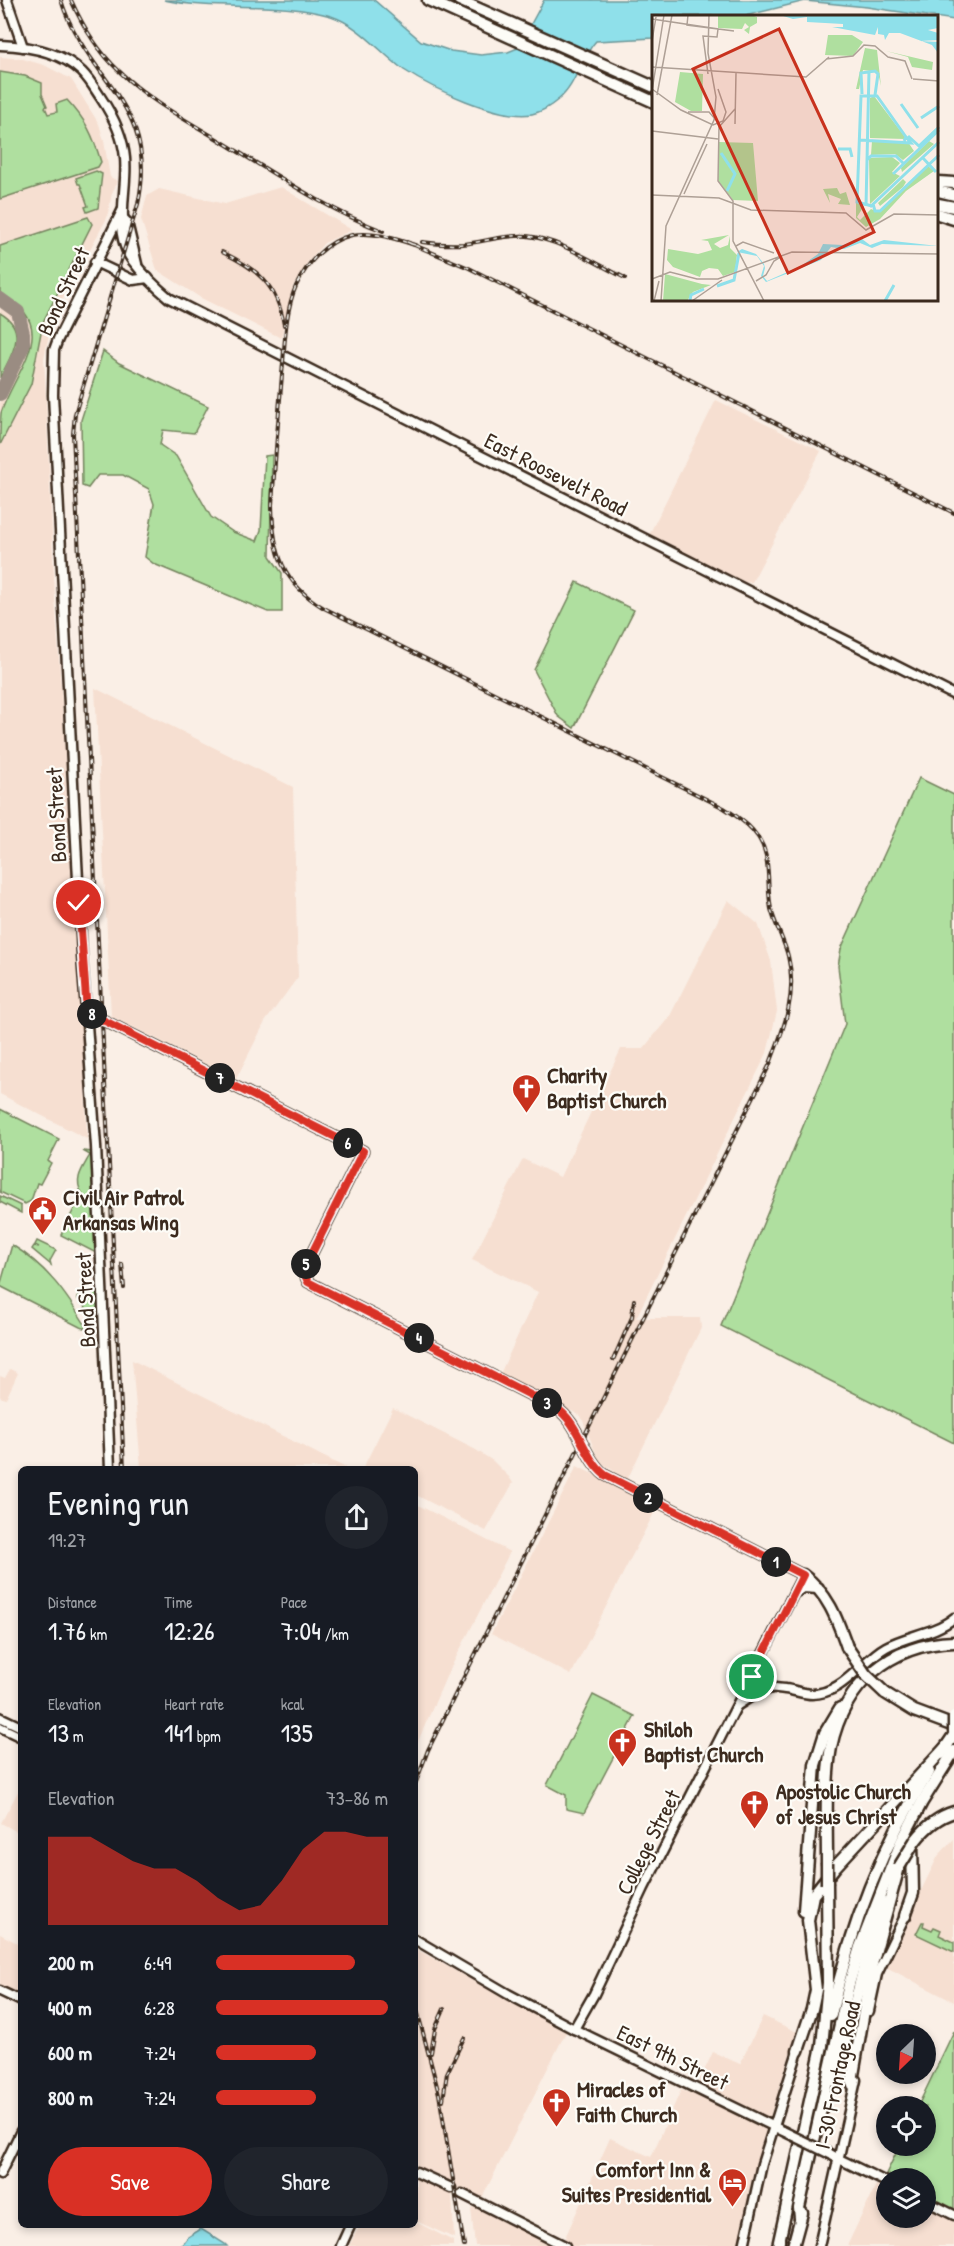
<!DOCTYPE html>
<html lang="en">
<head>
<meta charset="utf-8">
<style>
	body { margin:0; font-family:"Patrick Hand",sans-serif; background:#20242c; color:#f1f3f6; height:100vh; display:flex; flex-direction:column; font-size:22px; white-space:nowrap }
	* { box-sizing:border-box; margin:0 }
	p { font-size:20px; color:#9ea1a6 }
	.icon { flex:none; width:33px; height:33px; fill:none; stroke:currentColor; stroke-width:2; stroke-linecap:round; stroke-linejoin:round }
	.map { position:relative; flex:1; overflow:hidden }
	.panel { position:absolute; left:18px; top:1466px; width:400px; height:762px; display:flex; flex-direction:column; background:#171b24; border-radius:9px; box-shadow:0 3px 9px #0003 }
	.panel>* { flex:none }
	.needle { width:39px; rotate:205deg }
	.fabs { position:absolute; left:876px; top:2024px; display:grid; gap:12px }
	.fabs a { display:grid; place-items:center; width:60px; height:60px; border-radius:50%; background:#171b24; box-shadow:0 3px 9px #0003; font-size:30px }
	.pin { position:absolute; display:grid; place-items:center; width:51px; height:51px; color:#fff; margin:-26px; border:3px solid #fff; border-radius:50%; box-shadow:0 2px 6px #0007 }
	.km { position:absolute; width:30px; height:30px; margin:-15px; border-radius:50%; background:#222; color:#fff; font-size:16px; line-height:30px; text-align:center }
	.round { display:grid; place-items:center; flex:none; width:63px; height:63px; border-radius:32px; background:#20242c }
	.summary { display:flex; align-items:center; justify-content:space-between; height:102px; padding:0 30px }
	h1 { font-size:33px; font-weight:600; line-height:45px }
	.stats { display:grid; grid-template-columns:repeat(3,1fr); gap:9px; height:102px; padding:6px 30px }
	.stats div { display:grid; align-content:center }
	.stats b { font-size:26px; font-weight:600 }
	.stats small { font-size:16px; font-weight:400 }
	.stats p { font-size:16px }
	.chart { height:168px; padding:12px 30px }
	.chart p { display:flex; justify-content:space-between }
	.chart svg { width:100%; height:108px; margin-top:6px; fill:#d93025; opacity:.7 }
	.primary-button { display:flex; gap:12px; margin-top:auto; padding:12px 30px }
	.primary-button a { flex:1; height:69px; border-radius:36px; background:#d93025; color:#fff; font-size:24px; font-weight:600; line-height:69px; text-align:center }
	.primary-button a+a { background:#20242c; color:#f1f3f6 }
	ul { padding:0 30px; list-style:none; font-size:20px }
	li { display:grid; grid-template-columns:96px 72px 1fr; align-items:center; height:45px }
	li i { height:15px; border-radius:8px; background:#d93025 }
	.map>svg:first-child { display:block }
	.built { fill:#f6dfd1 }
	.green { fill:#afdf9f; stroke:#75845e; stroke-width:1.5 }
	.water { fill:#8fe0ea; stroke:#6d9798; stroke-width:1.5 }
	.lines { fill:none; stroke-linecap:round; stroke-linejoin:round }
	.taxiway { stroke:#9a8c82; stroke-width:14 }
	.secondary-casing { stroke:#3b2a1e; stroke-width:13 }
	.highway-casing { stroke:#3b2a1e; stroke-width:15 }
	.secondary { stroke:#fdfcf7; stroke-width:8 }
	.highway { stroke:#fdfcf7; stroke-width:10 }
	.rail-casing { stroke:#3b2a1e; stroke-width:4 }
	.rail { stroke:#fdfcf7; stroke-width:1.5; stroke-dasharray:4.5; stroke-linecap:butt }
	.secondary-bridge-casing { stroke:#3b2a1e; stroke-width:13; stroke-linecap:butt }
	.highway-bridge-casing { stroke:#3b2a1e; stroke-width:15; stroke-linecap:butt }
	.secondary-bridge { stroke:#fdfcf7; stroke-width:8 }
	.highway-bridge { stroke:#fdfcf7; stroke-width:10 }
	.route-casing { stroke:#fff; stroke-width:12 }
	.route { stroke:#d93025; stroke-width:8 }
	.labels { text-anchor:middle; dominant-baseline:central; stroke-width:4.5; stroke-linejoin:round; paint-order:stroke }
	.street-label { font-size:22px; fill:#3b2a1e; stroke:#fdfcf7 }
	.poi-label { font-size:22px; font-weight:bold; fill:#3b2a1e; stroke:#fdfcf7; text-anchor:start }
	.inset-river { fill:none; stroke:#8fe0ea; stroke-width:3 }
	.inset-road { fill:none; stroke:#aea096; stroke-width:1.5 }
	.view { fill:#c8321e; fill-opacity:0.15; stroke:#c8321e; stroke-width:3 }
	.inset-edge { fill:none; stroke:#3b2a1e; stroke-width:3 }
</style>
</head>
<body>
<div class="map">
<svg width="954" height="2246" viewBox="0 0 954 2246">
	<rect width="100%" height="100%" fill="#faefe6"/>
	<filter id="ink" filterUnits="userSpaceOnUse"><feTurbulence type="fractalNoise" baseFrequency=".0167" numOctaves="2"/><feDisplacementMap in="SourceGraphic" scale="12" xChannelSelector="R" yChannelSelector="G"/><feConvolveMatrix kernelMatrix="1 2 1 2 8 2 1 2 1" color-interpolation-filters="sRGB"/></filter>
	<g filter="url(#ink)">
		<g class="built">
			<path d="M0 57 23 59 44 65 71 79 99 124 104 141 110 177 118 181 112 193 107 218 52 319 44 358 55 598 82 1008 87 1139 0 1094Z"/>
			<path d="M281 187 352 230 324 243 308 262 293 286 281 338 201 298 157 270 141 219 147 196 159 189 225 204Z"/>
			<path d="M716 400 821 451 752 582 744 583 649 535Z"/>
			<path d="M95 688 293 787 298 977 265 1022 236 1079 111 1016Z"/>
			<path d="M728 900 758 924 771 961 777 1011 767 1053 636 1318H700L701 1328 627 1480 599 1461 581 1416 500 1374 538 1292 472 1260 523 1159 560 1177 621 1049H643L670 1016Z"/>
			<path d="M132 1360 346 1468H141Z"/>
			<path d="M10 1369 18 1373 6 1399 0 1397V1376L5 1378Z"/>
			<path d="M393 1408 476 1450 493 1461 509 1477 513 1483 486 1531 416 1495V1468H363Z"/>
			<path d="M577 1466 657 1507 571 1675 491 1634Z"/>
			<path d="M416 1504 510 1552 446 1677 416 1746Z"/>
			<path d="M21 1786V1834L1 1823Z"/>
			<path d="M954 1839V2002L884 1966 938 1856Z"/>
			<path d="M0 1934 21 1945V1997L0 1986Z"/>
			<path d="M416 1949 566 2032 481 2200 416 2167V2000L420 1998 416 1982Z"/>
			<path d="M763 2016 797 2032 771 2114 740 2246H475L471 2208 494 2205 564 2240 610 2138 651 2157 681 2090 693 2094 713 2052 740 2064Z"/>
			<path d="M416 2175 452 2193 454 2238 416 2221Z"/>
			<path d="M876 2185 886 2190V2217H926V2206L954 2219V2246H847Z"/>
			<path d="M416 2222 453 2241V2246H349L360 2225 416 2224Z"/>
		</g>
		<g class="green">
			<path d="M0 72 25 76 42 83V94L47 106 45 107 48 114 57 112 56 104 67 100C86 120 93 135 101 162L98 167 0 199Z"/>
			<path d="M96 171 102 174 98 208 87 212 85 207 88 206 80 184H78L76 178Z"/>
			<path d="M88 217 92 224 43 322 31 384 0 445C0 435 0 422 1 413 15 369 64 326 0 294V246Z"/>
			<path d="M0 313C30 330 11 355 0 378Z"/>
			<path d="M103 351 119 363 208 406 194 433 163 430 160 445 176 456 211 517 233 532 257 541 261 530 265 456 272 455 270 556 282 573V612H268L154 564 145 557 154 504 149 489 123 475H98L88 488 82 486 81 420Z"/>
			<path d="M577 582 634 610 574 728 558 716 534 670Z"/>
			<path d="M919 778 954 795V1443L721 1326 845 1024 838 966 841 949Z"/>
			<path d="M0 1109 59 1139 48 1161 51 1163 40 1184 37 1183 31 1201 25 1204 0 1192Z"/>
			<path d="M83 1151 93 1152 98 1254 61 1235 82 1193C73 1180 83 1168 90 1155Z"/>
			<path d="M0 1196 21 1206V1213L0 1202Z"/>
			<path d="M37 1241 56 1250 50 1261 51 1265 32 1249 34 1246 39 1247 35 1245Z"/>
			<path d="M12 1245C48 1267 66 1294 88 1329L80 1327 0 1286Z"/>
			<path d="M95 1292 97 1293 98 1309 95 1314 92 1315 77 1298 82 1293Z"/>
			<path d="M593 1695 635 1716 584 1813 566 1809V1795L547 1785Z"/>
			<path d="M922 1922H924L923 1926 932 1930 934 1927 941 1930 939 1935 954 1942V1952L916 1934Z"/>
			<path d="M954 2031V2210L926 2195V2178H894L886 2174 900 2145H926V2106H918Z"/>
		</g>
		<g class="water">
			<path d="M164 0H374L421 41 451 51 481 55 508 52 518 48 544 0H954V20L867 7 805 1 745 16H654V38L596 41C580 58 577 84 559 99 552 105 542 112 532 114 499 120 431 88 404 70 379 52 361 26 331 16 276 0 220 12 164 0Z"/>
			<path d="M201 2229 225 2244 227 2246H181L188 2237Z"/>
		</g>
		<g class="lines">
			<path class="taxiway" d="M0 299 18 312 23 333V346L0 394"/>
			<defs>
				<g id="secondary">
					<path d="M7 0 23 47"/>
					<path d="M0 45C28 46 61 51 82 72 90 80 95 89 101 98 113 116 123 136 125 158 127 178 122 198 123 218 118 228 125 251 132 260 142 273 156 287 169 298L954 695"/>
					<path d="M123 218 127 222 137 264"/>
					<path d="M95 262 133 280 148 278"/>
					<path d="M87 1012 363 1151 306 1265 305 1275 308 1282 556 1408C580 1423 583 1458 605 1475L803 1575 644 1888 594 1994 574 2029"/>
					<path d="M110 1468 96 1146 82 957 53 395 54 350 58 339 122 211"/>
					<path d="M752 1677C762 1689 771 1687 785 1689 794 1690 803 1694 812 1694 843 1694 861 1661 886 1647 908 1635 934 1634 954 1618"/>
					<path d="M738 1705 758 1692 769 1689"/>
					<path d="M0 1717 21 1727"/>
					<path d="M0 1727 21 1737"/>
					<path d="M416 1940 508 1994 574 2029 783 2131"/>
					<path d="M0 1991 21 2001"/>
					<path d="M869 2011 877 1974 905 1916"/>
					<path d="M833 2156 886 2182"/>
					<path d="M416 2172 451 2188"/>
					<path d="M0 2174 21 2131"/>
					<path d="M462 2194 565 2246"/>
					<path d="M926 2201 954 2215"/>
					<path d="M341 2246 351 2224"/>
					<path d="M744 2246 762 2164 798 2051"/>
					<path d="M819 2246 856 2080"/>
				</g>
				<g id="highway">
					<path d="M428 0 654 102"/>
					<path d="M459 0 654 87"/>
					<path d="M938 182 954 183"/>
					<path d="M938 191 954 195"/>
					<path d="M938 204 954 207"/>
					<path d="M938 214 954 219"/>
					<path d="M803 1575C828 1593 837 1619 847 1647"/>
					<path d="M796 1591 803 1587 818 1588"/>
					<path d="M885 1693 914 1711 954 1726"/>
					<path d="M941 1754 954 1735"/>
					<path d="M915 1841C925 1828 937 1817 954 1812"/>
					<path d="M827 1863C827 1830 825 1780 831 1747 844 1684 890 1644 954 1642"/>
					<path d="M804 1911 815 1765 825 1733 840 1708"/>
					<path d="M905 1916 913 1893 912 1843"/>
					<path d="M831 2015C850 1928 881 1847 929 1772"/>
					<path d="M798 2051 812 2009 816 1990 808 1920 813 1895 835 1867 945 1748"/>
					<path d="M835 2082 870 1943 884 1903"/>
					<path d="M853 2085 852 2081 872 1964 899 1867"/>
					<path d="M800 2218 799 2208 849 1984 860 1947 901 1842 922 1802 954 1751"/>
					<path d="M778 2246 822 2046 828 1983 827 1884"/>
					<path d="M793 2246 802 2213"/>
				</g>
			</defs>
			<use href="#secondary" class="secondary-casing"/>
			<use href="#highway" class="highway-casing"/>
			<use href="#secondary" class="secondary"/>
			<use href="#highway" class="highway"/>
			<defs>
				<g id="rail">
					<path d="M61 0C86 81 160 104 138 204L80 397 75 414 73 434 124 1468"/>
					<path d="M71 0C83 27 98 51 119 71 149 101 188 121 224 143 275 174 326 209 383 231"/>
					<path d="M407 242 469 268 954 513"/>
					<path d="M422 242C436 244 449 245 463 244 484 242 506 234 527 236 559 239 596 264 625 278"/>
					<path d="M415 245C395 239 373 231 352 235 326 241 307 263 296 286 286 309 285 338 283 363 279 410 275 458 272 505 273 552 282 583 324 608L724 808C745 821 765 836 767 863 769 878 768 894 771 909 775 925 784 940 788 956 798 996 783 1030 769 1066L456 1693 428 1750 416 1782"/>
					<path d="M222 252C257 269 277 284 284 325"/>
					<path d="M122 1264 124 1288"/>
					<path d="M613 1360 632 1317 634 1300"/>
					<path d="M416 2006 439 2094 464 2246"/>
					<path d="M431 2053 435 2029 444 2009"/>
					<path d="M443 2100 447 2073 464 2038"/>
				</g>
			</defs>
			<use href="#rail" class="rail-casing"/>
			<use href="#rail" class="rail"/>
			<defs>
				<path id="secondary-bridge" d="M783 2131 832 2155"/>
				<g id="highway-bridge">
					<path d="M847 1647 866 1675 885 1693"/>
					<path d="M954 1717V1732"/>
					<path d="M899 1867 915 1841"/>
					<path d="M827 1884V1863"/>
				</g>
			</defs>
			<use href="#secondary-bridge" class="secondary-bridge-casing"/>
			<use href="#highway-bridge" class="highway-bridge-casing"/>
			<use href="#secondary-bridge" class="secondary-bridge"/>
			<use href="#highway-bridge" class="highway-bridge"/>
		</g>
	</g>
	<g class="lines" filter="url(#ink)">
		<defs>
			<path id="route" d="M79 903 87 1012 363 1151 306 1265 305 1275 308 1282 556 1408C580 1423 583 1458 605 1475L803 1575 752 1677"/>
		</defs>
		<use href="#route" class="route-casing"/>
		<use href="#route" class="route"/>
	</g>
	<defs>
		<symbol id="church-pin" viewBox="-11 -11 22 30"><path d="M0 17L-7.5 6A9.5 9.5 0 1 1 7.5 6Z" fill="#c8321e" stroke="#fdfcf7"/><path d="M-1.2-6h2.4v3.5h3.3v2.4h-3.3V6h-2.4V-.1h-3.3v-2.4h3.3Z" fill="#fff"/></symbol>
		<symbol id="civic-pin" viewBox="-11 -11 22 30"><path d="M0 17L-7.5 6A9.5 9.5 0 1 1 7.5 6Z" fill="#c8321e" stroke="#fdfcf7"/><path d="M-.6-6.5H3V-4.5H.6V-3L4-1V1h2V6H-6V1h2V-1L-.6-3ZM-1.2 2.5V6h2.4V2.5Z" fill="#fff"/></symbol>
		<symbol id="hotel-pin" viewBox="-11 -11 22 30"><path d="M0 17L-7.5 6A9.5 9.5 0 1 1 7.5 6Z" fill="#c8321e" stroke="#fdfcf7"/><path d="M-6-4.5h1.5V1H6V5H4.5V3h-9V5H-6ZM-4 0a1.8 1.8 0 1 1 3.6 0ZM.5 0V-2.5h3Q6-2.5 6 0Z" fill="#fff"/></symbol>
	</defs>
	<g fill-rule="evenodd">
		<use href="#church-pin" x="510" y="1072" width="33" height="45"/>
		<use href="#civic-pin" x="26" y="1194" width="33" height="45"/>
		<use href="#church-pin" x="606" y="1726" width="33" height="45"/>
		<use href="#church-pin" x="738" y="1788" width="33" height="45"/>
		<use href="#church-pin" x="540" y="2086" width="33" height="45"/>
		<use href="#hotel-pin" x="716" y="2166" width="33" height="45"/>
	</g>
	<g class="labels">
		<g class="street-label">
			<text transform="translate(63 291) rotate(-65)">Bond Street</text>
			<text transform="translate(556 474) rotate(27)">East Roosevelt Road</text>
			<text transform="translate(56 815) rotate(-93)">Bond Street</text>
			<text transform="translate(85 1300) rotate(-93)">Bond Street</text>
			<text transform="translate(648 1842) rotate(-63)">College Street</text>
			<text transform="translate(673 2057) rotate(26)">East 9th Street</text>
			<text transform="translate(837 2075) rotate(-78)">I-30 Frontage Road</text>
		</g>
		<g class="poi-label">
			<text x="547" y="1075">Charity<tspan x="547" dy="25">Baptist Church</tspan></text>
			<text x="63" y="1197">Civil Air Patrol<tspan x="63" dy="25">Arkansas Wing</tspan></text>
			<text x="644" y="1729">Shiloh<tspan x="644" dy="25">Baptist Church</tspan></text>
			<text x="776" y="1791">Apostolic Church<tspan x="776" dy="25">of Jesus Christ</tspan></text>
			<text x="577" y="2089">Miracles of<tspan x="577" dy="25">Faith Church</tspan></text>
			<text x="711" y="2169" text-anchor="end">Comfort Inn &amp;<tspan x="711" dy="25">Suites Presidential</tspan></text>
		</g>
	</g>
	<g transform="translate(652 15)">
		<rect width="286" height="286" fill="#faefe6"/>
		<path d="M66 0H99L105 2V8L98 12 97 19 92 15 97 12 93 8 90 14 66 13ZM176 20H200L211 27 201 41 173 40ZM213 33 225 35 229 71 226 57 211 55 207 74H204ZM234 36 281 47 280 55 260 52 256 42ZM28 57 51 59 50 96H39L23 87ZM222 81 253 122V124L218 123V83ZM220 126 256 127 262 136 251 145 243 139 219 140ZM277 126 282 129 250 157 249 153ZM67 127 101 128 106 186 81 185 66 166ZM217 143 240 142 248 148 240 157 248 161 218 189ZM276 151 282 156 254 176 228 204 214 212 204 203V172L205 188 212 191 205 202 208 205 219 194 227 197ZM251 164 254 167 251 172 228 191 226 188ZM185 173 188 179 194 177 198 190 186 189 189 184 176 179 178 188 171 174ZM77 220 62 229 68 233 76 230 78 221V233L85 240 83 257 71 261 66 254 57 253 50 256 48 262 21 252 15 245 16 234 46 239 60 235 56 226 49 225ZM13 259 50 269 59 270 41 277 35 286H11Z" fill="#afdf9f"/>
		<path d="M128 0H286V13L276 15 286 18V25L268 26 286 27V38L280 30 248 18H237L233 25 232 20 226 19V12L223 20 180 12H191V9L155 7V2L141 4ZM210 224 218 230 232 225 286 231 230 229 220 233 208 228 192 234 179 232 169 245 114 267 109 261 112 251 105 241 85 237 90 234 104 239 112 249 113 253 111 261 115 266 149 251 166 239 171 229 191 230Z" fill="#8fe0ea"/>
		<path class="inset-river" d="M210 79 209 58 223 56 226 59 223 80M249 89 266 113M269 103 287 91M256 121 267 131 287 112M208 125 259 128 254 122 252 126M186 134H198L200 142M69 138 83 159 75 176M270 142 284 157M215 145 219 141H244L251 148M241 159 287 115M221 189 223 196H228L287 140M214 191 217 56M220 191 205 187 209 81H225L254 122M218 192 287 127M65 271 82 265 87 238M38 285 39 280 52 274M233 286 242 270"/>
		<path class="inset-road" d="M36 0 35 10 82 16M0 4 66 14 65 22 51 21 56 59M0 26 4 2M174 44 201 41 212 30 223 31 236 42 253 46 260 64M0 52 154 62 177 42M261 64 287 66M0 74 29 95 61 110 71 106 74 97 66 74M0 76 12 0M5 80 20 0M83 94 67 112 66 166 81 186V226L112 286M36 97H57L64 105M83 109 84 58M0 116 66 124M32 179 55 129M0 180 67 183 99 195 194 198 214 215 242 199 287 200M84 231 91 227 122 238M0 264 18 257 45 264H66L140 237 287 239M104 266 114 260 122 246 130 241M2 286 7 266M9 286 14 211 62 105 64 82 56 38 57 0M40 286 70 265"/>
		<path class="view" d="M127 14 222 217 136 258 41 54Z"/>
		<rect width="286" height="286" class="inset-edge"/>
	</g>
</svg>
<div class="fabs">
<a><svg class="needle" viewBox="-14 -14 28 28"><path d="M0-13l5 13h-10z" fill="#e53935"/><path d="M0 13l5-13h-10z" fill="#9ea1a6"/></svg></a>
<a><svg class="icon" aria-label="locate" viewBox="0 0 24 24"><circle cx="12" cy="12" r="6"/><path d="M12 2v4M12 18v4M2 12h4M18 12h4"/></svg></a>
<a><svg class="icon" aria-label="layers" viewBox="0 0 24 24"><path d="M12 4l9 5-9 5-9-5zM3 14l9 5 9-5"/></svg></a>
</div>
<div class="pin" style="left:752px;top:1677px;background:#1e9e55"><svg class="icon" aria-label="arrive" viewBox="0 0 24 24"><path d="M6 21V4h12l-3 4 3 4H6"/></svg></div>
<div class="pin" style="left:79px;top:903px;background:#d93025"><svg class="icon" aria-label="check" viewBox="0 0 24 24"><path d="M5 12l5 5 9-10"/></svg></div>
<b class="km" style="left:776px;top:1562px">1</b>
<b class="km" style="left:648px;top:1498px">2</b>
<b class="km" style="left:547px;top:1403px">3</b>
<b class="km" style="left:419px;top:1338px">4</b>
<b class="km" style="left:306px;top:1264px">5</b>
<b class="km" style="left:348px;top:1143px">6</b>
<b class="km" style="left:220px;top:1078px">7</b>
<b class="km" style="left:92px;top:1014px">8</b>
<section class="panel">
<div class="summary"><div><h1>Evening run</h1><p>19:27</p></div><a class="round"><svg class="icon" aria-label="share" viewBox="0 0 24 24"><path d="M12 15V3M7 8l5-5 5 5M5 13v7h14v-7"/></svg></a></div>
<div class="stats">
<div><p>Distance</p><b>1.76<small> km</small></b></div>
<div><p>Time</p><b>12:26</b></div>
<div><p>Pace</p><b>7:04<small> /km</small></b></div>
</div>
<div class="stats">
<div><p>Elevation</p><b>13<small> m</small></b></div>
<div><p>Heart rate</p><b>141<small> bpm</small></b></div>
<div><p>kcal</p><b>135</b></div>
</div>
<div class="chart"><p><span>Elevation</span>73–86 m</p>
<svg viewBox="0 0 160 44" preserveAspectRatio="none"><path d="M0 44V8L10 8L20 8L30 13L40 18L50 21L60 21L70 26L80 33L90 38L100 36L110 26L120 13L130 6L140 6L150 8L160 8V44z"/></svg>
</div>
<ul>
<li><b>200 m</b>6:49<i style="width:81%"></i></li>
<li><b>400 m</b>6:28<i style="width:100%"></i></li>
<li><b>600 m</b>7:24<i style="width:58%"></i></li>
<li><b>800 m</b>7:24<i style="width:58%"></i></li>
</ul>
<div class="primary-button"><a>Save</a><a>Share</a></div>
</section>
</div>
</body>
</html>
